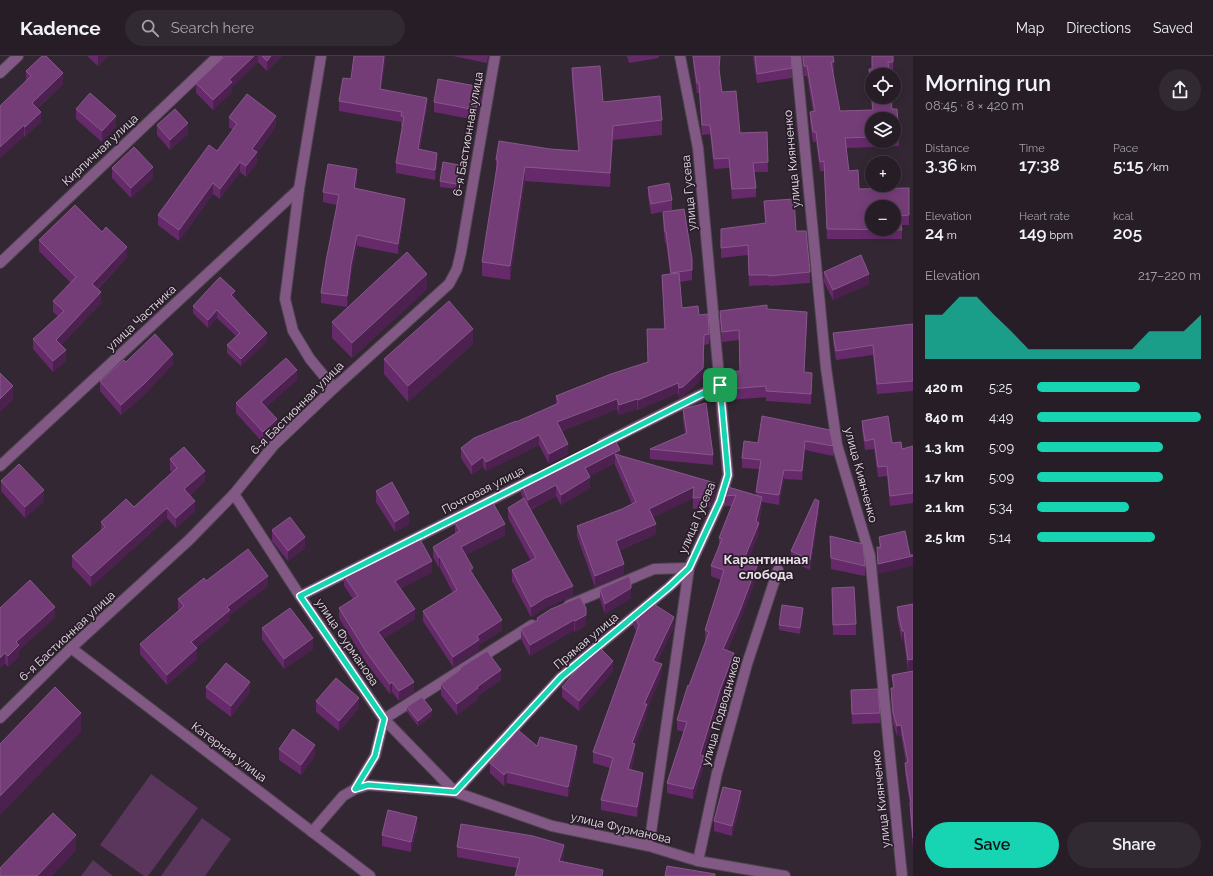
<!DOCTYPE html>
<html lang="en">
<head>
<meta charset="utf-8">
<style>
	body { margin:0; font-family:Raleway,sans-serif; background:#322a33; color:#f1f3f6; height:100vh; display:flex; flex-direction:column; font-size:15px; white-space:nowrap }
	* { box-sizing:border-box; margin:0 }
	p { font-size:13px; color:#a4a2a7 }
	.icon { flex:none; width:22px; height:22px; fill:none; stroke:currentColor; stroke-width:2; stroke-linecap:round; stroke-linejoin:round }
	.map { position:relative; flex:1; overflow:hidden }
	.details { display:flex; flex-direction:column; background:#261d27; width:300px }
	.details>* { flex:none }
	.fabs { position:absolute; left:865px; top:12px; display:grid; gap:8px }
	.fabs a { display:grid; place-items:center; width:36px; height:36px; border-radius:50%; background:#261d27; box-shadow:0 2px 10px #0003,0 0 0 1px #423b44; font-size:20px }
	.pin { position:absolute; display:grid; place-items:center; width:34px; height:34px; color:#fff; margin:-17px; border-radius:8px; box-shadow:0 2px 6px #0006 }
	.round { display:grid; place-items:center; flex:none; width:42px; height:42px; border-radius:21px; background:#322a33 }
	.head { display:flex; align-items:center; justify-content:space-between; height:68px; padding:0 12px }
	h1 { font-size:22px; font-weight:600; line-height:30px }
	.metrics { display:grid; grid-template-columns:repeat(3,1fr); gap:6px; height:68px; padding:4px 12px }
	.metrics div { display:grid; align-content:center }
	.metrics b { font-size:17px; font-weight:600 }
	.metrics small { font-size:11px; font-weight:400 }
	.metrics p { font-size:11px }
	.chart { height:112px; padding:8px 12px }
	.chart p { display:flex; justify-content:space-between }
	.chart svg { width:100%; height:72px; margin-top:4px; fill:#17d5b3; opacity:.7 }
	.action { display:flex; gap:8px; margin-top:auto; padding:8px 12px }
	.action a { flex:1; height:46px; border-radius:24px; background:#17d5b3; color:#111; font-size:16px; font-weight:600; line-height:46px; text-align:center }
	.action a+a { background:#322a33; color:#f1f3f6 }
	ul { padding:0 12px; list-style:none; font-size:13px }
	li { display:grid; grid-template-columns:64px 48px 1fr; align-items:center; height:30px }
	li i { height:10px; border-radius:5px; background:#17d5b3 }
	header { display:flex; align-items:center; gap:24px; box-sizing:border-box; height:56px; padding:0 20px; background:#261d27; border-bottom:1px solid #423b44 }
	header strong { font-size:19px }
	nav { display:flex; gap:22px; margin-inline-start:auto; font-size:14px }
	.search { width:280px; height:36px; background:#322a33; display:flex; align-items:center; gap:10px; box-sizing:border-box; padding:0 14px; border-radius:22px; color:#a4a2a7; font-size:15px }
	main { display:flex; flex:1; min-height:0 }
	.map>svg:first-child { display:block }
	.pitch { fill:#5a355c }
	.lines { fill:none; stroke-linecap:round; stroke-linejoin:round }
	.street-casing { stroke:#504551; stroke-width:12 }
	.street { stroke:#825884; stroke-width:10 }
	.wall { fill:#662a6b; fill-rule:evenodd }
	.shaded-wall { fill:#4c204f }
	.building { fill:#743d78; stroke:#87578a; fill-rule:evenodd }
	.route-casing { stroke:#fff; stroke-width:8 }
	.route { stroke:#17d5b3; stroke-width:5 }
	.labels { text-anchor:middle; dominant-baseline:central; stroke-width:3.5; stroke-linejoin:round; paint-order:stroke }
	.street-label { font-size:12px; fill:#eae1ea; stroke:#291d2a }
	.neighbourhood-label { font-size:13px; font-weight:bold; fill:#eae1ea; stroke:#291d2a }
</style>
</head>
<body>
<header>
<strong>Kadence</strong>
<div class="search"><svg class="icon" aria-label="search" viewBox="0 0 24 24"><circle cx="10" cy="10" r="6"/><path d="M15 15l6 6"/></svg>Search here</div>
<nav><a>Map</a><a>Directions</a><a>Saved</a></nav>
</header>
<main>
<div class="map">
<svg width="913" height="820" viewBox="0 0 913 820">
	<rect width="100%" height="100%" fill="#332734"/>
	<g class="pitch">
		<path d="M151 718 198 752 148 820H144L100 789Z"/>
		<path d="M202 762 231 783 205 820H161Z"/>
		<path d="M93 804 113 820H81Z"/>
	</g>
	<g class="lines">
		<defs>
			<g id="street">
				<path d="M321 0 299 133 285 243 293 275 310 303 334 332"/>
				<path d="M796 0 826 312 837 389 870 500 902 820"/>
				<path d="M0 17 18 0"/>
				<path d="M0 207 218 0"/>
				<path d="M602 388 720 329"/>
				<path d="M0 410 299 133"/>
				<path d="M234 438 300 540 384 663 455 736 561 621 669 531 689 512"/>
				<path d="M300 540 533 423"/>
				<path d="M569 549 654 513 689 512"/>
				<path d="M71 592 370 820"/>
				<path d="M0 662 71 592 189 484 234 438 274 389 334 332 449 228 457 213 461 196 495 0"/>
				<path d="M355 733 375 700 384 663 532 569"/>
				<path d="M312 776 343 740 355 733 368 729 455 736 552 770 649 790 698 805 785 820"/>
				<path d="M649 790 689 512 720 445 728 419 698 92 680 0"/>
				<path d="M698 805 717 717 747 608 778 514"/>
			</g>
		</defs>
		<use href="#street" class="street-casing"/>
		<use href="#street" class="street"/>
	</g>
	<g class="wall">
		<path d="M87 0H108L98 10Z"/>
		<path d="M225 0H282L267 15 258 6 232 31V36L213 54 196 37V27Z"/>
		<path d="M354 0H386L381 33 427 52 420 94 437 107 435 124 396 117V107L402 71H401V66L339 55V45L351 23Z"/>
		<path d="M453 0H488L487 7Z"/>
		<path d="M627 0H659V2L629 7Z"/>
		<path d="M693 0 719 16 722 36 740 77 767 76 768 116H754L756 132V141L732 143 729 112 714 113 710 78 702 79 699 37H697L693 8Z"/>
		<path d="M753 0H791L792 22 757 27Z"/>
		<path d="M802 0H833L834 16H832L840 55 872 54 869 23V13H872L893 0V16H889L892 53 899 80V90L846 92 849 115 859 133 909 132V169H901L902 174V183H827L824 115H820L816 86H813L810 66V56H813L807 20H804ZM872 63H894V85H872Z"/>
		<path d="M572 12 603 46 662 64V79L613 84 610 131 525 125 510 224 482 220V206L496 118V104L550 93 578 95 572 26Z"/>
		<path d="M26 15 63 28 38 52 41 66 25 81 24 80 0 102 26 25Z"/>
		<path d="M481 42 476 64 434 56V46Z"/>
		<path d="M76 53 116 70 102 86 76 63Z"/>
		<path d="M229 61 276 70 257 97V107L246 121 240 116 220 143 213 138 179 185 158 169V159L217 95 233 74 229 71Z"/>
		<path d="M157 69 188 78 170 94 157 79Z"/>
		<path d="M112 112 153 122 131 142 112 122Z"/>
		<path d="M459 114 456 133 440 131V125Z"/>
		<path d="M357 123 356 132 405 153 398 198 357 190 351 219 347 251 321 247V237L337 149 323 146V136Z"/>
		<path d="M648 131 672 144V154L651 158 648 141Z"/>
		<path d="M764 145 796 175 810 216V227L769 230V229L749 230 748 199 721 202V173L765 167Z"/>
		<path d="M663 156 692 214V224L680 226 682 252 699 259 709 278V288L704 289 703 322 683 340 679 342 678 337 638 354 637 353 619 359 617 353 561 375 568 398 549 408 539 389 486 415 483 411 472 419 461 402V392L556 348V340L647 306 664 273 662 219 670 218 666 187H665L663 167Z"/>
		<path d="M39 184 127 201 98 233 101 247 61 289 66 305 53 316 33 293V283L58 260 53 256V245L71 227 39 195Z"/>
		<path d="M824 216 869 228 833 244 824 226Z"/>
		<path d="M427 233 352 302 332 282V266Z"/>
		<path d="M235 243 267 285 241 310 227 297V289L236 280 217 262 208 272 193 257V250Z"/>
		<path d="M767 253 807 267 804 316 812 327 811 348 766 345V341L730 344 728 326V316L740 315 739 284 722 286 720 266V255Z"/>
		<path d="M913 268V335L877 338 873 299 836 304 833 287V277Z"/>
		<path d="M473 288 408 346 384 318V303Z"/>
		<path d="M173 308 145 338 121 359 100 335V325Z"/>
		<path d="M297 324 266 351 277 374 263 387 236 357V347Z"/>
		<path d="M683 353 713 399V409L650 403V393L685 378 683 364Z"/>
		<path d="M762 360 833 390V400L805 394 802 424 784 423 779 449 762 446V451L759 466V477L748 504 758 517 739 567 727 595 734 607 720 644 703 700 704 710 693 743 667 737V727L684 676 677 674V664L706 585H705V574L721 524 711 520V510L719 491V482L732 450H725V440L728 431 756 439 759 413 742 412V402L758 387Z"/>
		<path d="M862 365 892 387 902 393 913 390V447L890 450 887 420 878 421 874 393 865 394 862 374Z"/>
		<path d="M613 380 620 400 715 438 710 451 693 453V442L653 461 656 478 620 494 624 518 595 531 577 480V470L622 453 632 448 615 409V407L590 420V432L561 449 556 440 530 454 573 540 545 552 531 561 512 525V514L531 505 508 462V452L523 443 521 438V427Z"/>
		<path d="M170 403 205 425 190 439 195 455 176 472 167 462 91 531 72 511V500L101 474V466L134 451 172 416 170 414Z"/>
		<path d="M1 425 44 445 25 462 1 435Z"/>
		<path d="M376 435 409 468 395 476 376 446Z"/>
		<path d="M819 455 810 514 791 505V495Z"/>
		<path d="M455 467 505 479 465 499 473 518 502 574 479 589V594L453 611 423 565V555L453 537 440 512H439L433 501V491L455 477Z"/>
		<path d="M272 474 305 492 288 505 272 485Z"/>
		<path d="M830 480 865 510V520L831 513Z"/>
		<path d="M879 481 910 499 878 518 877 501V491H879Z"/>
		<path d="M396 489 432 516 400 533 415 563 383 583 414 636 399 645 392 636 390 638 367 608 339 562V552L353 543 344 530V520L396 493Z"/>
		<path d="M206 525 268 530 230 559V564L196 592 197 603 167 629 140 598V588L179 554 178 553V543Z"/>
		<path d="M832 532 856 568V579H833Z"/>
		<path d="M600 533 631 542 605 558 600 543Z"/>
		<path d="M913 548 908 615 904 585H902L897 562V551Z"/>
		<path d="M0 552 55 561 19 594V600L8 611 5 607 0 612Z"/>
		<path d="M551 553 586 569 575 576 574 574 530 600 521 583V573L537 564V562Z"/>
		<path d="M803 557 800 578 779 574V569Z"/>
		<path d="M633 559 674 571 657 606 662 618 647 653V659L635 688V698L631 714 643 728 637 761 601 754V744L610 712 593 707V696L636 575 633 569Z"/>
		<path d="M262 572 313 593 284 613 262 583Z"/>
		<path d="M460 612 501 624 478 640V643L457 659 441 639V628L460 614Z"/>
		<path d="M613 615 579 655 562 641V631Z"/>
		<path d="M913 615V793L910 757V749L905 717V707H906L901 679 897 680 893 667 891 643V632H893L892 619Z"/>
		<path d="M206 631 250 636 231 661 206 642Z"/>
		<path d="M851 634 880 657V667L852 668Z"/>
		<path d="M316 645 359 652 339 675 316 656Z"/>
		<path d="M407 651 432 660 418 670 407 656Z"/>
		<path d="M537 690 577 701 568 741 507 727 504 730 490 717V707Z"/>
		<path d="M279 693 315 700 301 719 279 704Z"/>
		<path d="M741 746 732 780 714 775V765Z"/>
		<path d="M417 771 411 796 382 790V779Z"/>
		<path d="M457 791 564 799 562 805 603 820 517 812 457 801Z"/>
	</g>
	<g class="shaded-wall">
		<path d="M98 0H108L98 10Z"/>
		<path d="M254 0H258V6L232 31V36L213 54V44L229 24Z"/>
		<path d="M271 0H282L267 15V5Z"/>
		<path d="M384 0H386L380 43V33Z"/>
		<path d="M63 17V28L32 57V47Z"/>
		<path d="M481 31V42L476 64V54Z"/>
		<path d="M427 42V52L418 104V93Z"/>
		<path d="M41 56V66L25 81V71Z"/>
		<path d="M116 60V70L102 86V75Z"/>
		<path d="M276 60V70L257 97V107L246 121V110L252 93Z"/>
		<path d="M188 67V78L170 94V84Z"/>
		<path d="M24 69V80L0 102V91Z"/>
		<path d="M613 70V84L610 131V117Z"/>
		<path d="M437 97V107L435 124V114Z"/>
		<path d="M240 106V116L220 143V133Z"/>
		<path d="M459 109V114L456 133V128Z"/>
		<path d="M153 111V122L131 142V132Z"/>
		<path d="M525 111V125L510 224V210Z"/>
		<path d="M357 113V123L354 142V132Z"/>
		<path d="M213 127V138L179 185V174Z"/>
		<path d="M405 143V153L398 198V188Z"/>
		<path d="M357 179V190L351 219 347 251V240L351 209Z"/>
		<path d="M127 191V201L92 238V228Z"/>
		<path d="M427 218V233L352 302V287Z"/>
		<path d="M869 218V228L833 244V234Z"/>
		<path d="M235 235V243L231 239Z"/>
		<path d="M101 236V247L56 294V284Z"/>
		<path d="M217 254V262L208 272V264Z"/>
		<path d="M807 256V267L804 327V316Z"/>
		<path d="M473 273V288L408 346V330Z"/>
		<path d="M267 277V285L241 310V303Z"/>
		<path d="M704 279 703 322 683 340 679 342V332Z"/>
		<path d="M66 294V305L53 316V305Z"/>
		<path d="M173 298V308L145 338 121 359V349Z"/>
		<path d="M297 314V324L261 356V346Z"/>
		<path d="M812 317V327L811 348V338Z"/>
		<path d="M678 327V337L638 354V344Z"/>
		<path d="M13 330V344L0 356V343Z"/>
		<path d="M617 343V353L557 376V366Z"/>
		<path d="M637 343V353L619 359V349Z"/>
		<path d="M277 363V374L263 387V376Z"/>
		<path d="M539 379V389L486 415V406Z"/>
		<path d="M805 385V394L802 424V415Z"/>
		<path d="M568 388V398L549 408V398Z"/>
		<path d="M620 394V405L615 398V407L585 423V412Z"/>
		<path d="M483 401V411L472 419V409Z"/>
		<path d="M784 414V423L779 449V439Z"/>
		<path d="M205 415V425L184 444V433Z"/>
		<path d="M590 421V432L561 449V439Z"/>
		<path d="M715 427V438L710 451V441Z"/>
		<path d="M556 429V440L528 454V444Z"/>
		<path d="M694 431V442L649 463V453Z"/>
		<path d="M44 434V445L25 462V451Z"/>
		<path d="M762 441V451L757 472 759 467V477L744 513V503L756 465Z"/>
		<path d="M195 445V455L176 472V462Z"/>
		<path d="M819 445V455L810 514V504Z"/>
		<path d="M167 452V462L91 531V520Z"/>
		<path d="M409 457V468L395 476V466Z"/>
		<path d="M505 468V479L461 501V491Z"/>
		<path d="M656 468V478L616 495V485Z"/>
		<path d="M305 481V492L288 505V495Z"/>
		<path d="M913 500V510L878 518V508Z"/>
		<path d="M440 501V512H439V502Z"/>
		<path d="M432 505V516L395 536V525Z"/>
		<path d="M758 507V517L739 567 723 604V593Z"/>
		<path d="M624 508V518L595 531V520Z"/>
		<path d="M473 512V522L470 514Z"/>
		<path d="M268 520V530L230 559V564L191 596V586L227 551Z"/>
		<path d="M573 530V540L545 552 531 561V551L545 542Z"/>
		<path d="M631 532V542L605 558V548Z"/>
		<path d="M55 551V561L19 594V600L8 611V600L16 586Z"/>
		<path d="M803 552V557L800 578V572Z"/>
		<path d="M415 553V563L378 586V576Z"/>
		<path d="M586 559V569L575 576V565Z"/>
		<path d="M674 561V571L653 615V605Z"/>
		<path d="M502 564V574L479 589V594L453 611V601L477 580Z"/>
		<path d="M574 564V574L530 600V589Z"/>
		<rect x="902" y="575" width="2" height="10"/>
		<path d="M313 582V593L284 613V603Z"/>
		<path d="M197 592V603L167 629V619Z"/>
		<path d="M5 597V607L0 612V602Z"/>
		<path d="M734 597V607L720 644 700 709V699L720 634Z"/>
		<path d="M913 603V614L908 615V604Z"/>
		<path d="M613 605V615L579 655V645Z"/>
		<path d="M662 608V618L647 653V659L635 688V698L628 723V713L632 687 644 648Z"/>
		<path d="M501 614V624L478 640V643L457 659V648L477 631Z"/>
		<path d="M250 626V636L231 661V650Z"/>
		<path d="M392 626V636L390 638V628Z"/>
		<path d="M414 626V636L399 645V635Z"/>
		<path d="M359 642V652L339 675V665Z"/>
		<path d="M432 654V660L418 670V665Z"/>
		<path d="M81 657V676L0 759V740Z"/>
		<path d="M901 669V679L897 680V670Z"/>
		<path d="M315 689V700L301 719V709Z"/>
		<path d="M577 690V701L568 741V731Z"/>
		<path d="M704 700V710L693 743V733Z"/>
		<path d="M507 716V727L504 730V719Z"/>
		<path d="M643 717V728L637 761V751Z"/>
		<path d="M741 735V746L732 780V770Z"/>
		<path d="M417 761V771L411 796V786Z"/>
		<path d="M76 779V795L52 820H37Z"/>
		<path d="M564 789V799L559 815V805Z"/>
	</g>
	<g class="building">
		<path d="M42 0H46L63 17 32 47 41 56 25 71 24 69 0 91V50L31 20 26 15Z"/>
		<path d="M225 0H254L229 24 232 26 213 44 196 27Z"/>
		<path d="M262 0H271L267 5Z"/>
		<path d="M354 0H384L380 33 427 42 418 93 437 97 435 114 396 107 404 61 401 60 402 56 339 45 343 22 351 23Z"/>
		<path d="M693 0H720L719 13 722 36 736 35 740 77 767 76 768 106 753 107 756 132 732 133 729 102 714 103 710 69H702L699 27H697Z"/>
		<path d="M755 0H791L792 12 757 18Z"/>
		<path d="M803 0H833L834 6H831L840 55 873 54 869 13H872V0H893V6H888L889 19H872V41H891L892 53H897L899 80H894V63H872V81L845 82 849 115 858 114 859 133 909 132V159L899 160 902 174 827 173 824 105 820 106 816 76H813L810 56 815 55 807 10H804ZM872 151H894V173H872Z"/>
		<path d="M600 10 603 46 660 40 662 64 613 70 610 117 525 111 510 210 482 206 498 104H496L499 85 550 93 579 95 572 12Z"/>
		<path d="M438 23 481 31 476 54 434 46Z"/>
		<path d="M90 37 116 60 102 75 76 53Z"/>
		<path d="M247 38 276 60 252 93 257 96 246 110 240 106 220 133 213 127 179 174 158 159 209 89 217 95 237 68 229 61Z"/>
		<path d="M175 53 188 67 170 84 157 69Z"/>
		<path d="M134 91 153 111 131 132 112 112Z"/>
		<path d="M443 106 459 109 456 128 440 125Z"/>
		<path d="M328 108 357 113 354 132 405 143 398 188 357 179 351 209 347 240 321 237 326 205 339 139 323 136Z"/>
		<path d="M669 127 672 144 651 148 648 131Z"/>
		<path d="M794 143 796 175H806L810 216 769 220V219H749L748 189 721 192V173L766 167 764 145Z"/>
		<path d="M75 149 102 176 106 171 127 191 92 228 101 236 56 284 66 294 53 305 33 283 64 255 53 245 76 221 39 184Z"/>
		<path d="M684 153 692 203V214L671 217 666 176H665L663 156Z"/>
		<path d="M407 196 427 218 352 287 332 266Z"/>
		<path d="M861 199 869 218 833 234 824 216Z"/>
		<path d="M679 217 682 252 698 250 699 259 708 258 709 278 704 279 703 312 683 331 679 332 678 327 638 344 637 343 619 349 617 343 557 366 568 388 549 398 539 379 486 406 483 401 472 409 461 392 474 382 516 365V366L559 347 556 340 611 318 648 306 647 273H665L662 219Z"/>
		<path d="M220 221 235 235 231 239 267 277 241 303 227 289 240 277 217 254 208 264 193 250Z"/>
		<path d="M449 245 473 273 408 330 384 303Z"/>
		<path d="M767 249V253L807 256 804 316 812 317 811 338 766 335V330L730 333 728 316 740 315 739 274 722 276 720 255Z"/>
		<path d="M913 268V325L877 328 873 289 836 295 833 277Z"/>
		<path d="M155 278 173 298 145 327 121 349 100 325 124 304 126 306Z"/>
		<path d="M286 302 297 314 261 346 277 363 263 376 236 347Z"/>
		<path d="M0 317 13 330 0 343Z"/>
		<path d="M706 347 713 399 650 393 687 377 683 353Z"/>
		<path d="M762 360 830 374 833 390 805 385 802 415 784 414 779 439 756 436 761 404 742 402 744 385 758 387Z"/>
		<path d="M888 360 892 387 901 386 902 393 913 390V437L890 440 887 410 878 411 874 383 865 385 862 365Z"/>
		<path d="M613 380 620 394 585 412 590 421 561 439 556 429 528 444 521 427 550 411Z"/>
		<path d="M184 391 205 415 184 433 195 445 176 462 167 452 91 520 72 500 105 471 101 466 126 443 134 451 177 412 170 403Z"/>
		<path d="M615 398 715 427 710 441 693 442 694 431 649 453 656 468 616 485 624 508 595 520 577 470 622 453 636 446Z"/>
		<path d="M19 408 44 434 25 451 1 425Z"/>
		<path d="M392 426 409 457 395 466 376 435Z"/>
		<path d="M728 431 762 441 756 465 759 467 744 503 758 507 739 557 723 593 734 597 720 634 700 699 704 700 693 733 667 727 687 666 677 664 688 629 689 630 709 576 705 574 724 514 711 510 722 483 719 482 736 439 725 440Z"/>
		<path d="M524 442 573 530 545 542 531 551 512 514 536 502 508 452Z"/>
		<path d="M815 443 819 445 810 504 791 495Z"/>
		<path d="M493 447 505 468 461 491 473 512 470 514 502 564 477 580 479 584 453 601 423 555 457 534 440 501 439 502 433 491 460 475 455 467Z"/>
		<path d="M290 461 305 481 288 495 272 474Z"/>
		<path d="M905 475 910 499H913V500L878 508 877 491 881 492 879 481Z"/>
		<path d="M417 478 432 505 395 525 415 553 378 576 414 626 399 635 392 626 390 628 367 597 339 552 358 540 344 520 358 512 398 492 396 489Z"/>
		<path d="M830 480 863 488 865 510 831 502Z"/>
		<path d="M248 493 268 520 227 551 230 554 191 586 197 592 167 619 140 588 184 550 178 543 204 522 206 525Z"/>
		<path d="M629 520 631 526V532L605 548 600 533Z"/>
		<path d="M30 524 55 551 16 586 19 589 8 600 5 597 0 602V552Z"/>
		<path d="M854 531 856 568 833 569 832 532Z"/>
		<path d="M580 541 586 552V559L575 565 574 564 530 589 521 573 538 564 537 562 551 553Z"/>
		<path d="M649 545 674 561 653 605 662 608 644 648H647L632 687 635 688 628 713 643 717 637 751 601 744 613 702 593 696 639 569 633 559Z"/>
		<path d="M913 548V603L908 604 904 575H902L897 551Z"/>
		<path d="M782 549 803 552 800 572 779 569Z"/>
		<path d="M290 552 313 582 284 603 262 572Z"/>
		<path d="M598 590 613 605 579 645 562 631Z"/>
		<path d="M487 595 501 614 477 631 478 632 457 648 441 628 461 613 460 612Z"/>
		<path d="M226 607 250 626 231 650 206 631Z"/>
		<path d="M913 615V782L910 747H911L905 707 908 706 901 669 897 670 893 656 891 632H894L892 619Z"/>
		<path d="M336 622 359 642 339 665 316 645Z"/>
		<path d="M55 631 81 657 0 740V688Z"/>
		<path d="M878 633 880 657 852 658 851 634Z"/>
		<path d="M422 641 432 654 418 665 407 651Z"/>
		<path d="M293 673 315 689 301 709 279 693Z"/>
		<path d="M518 674 537 690 540 681 577 690 568 731 507 716 504 719 490 707Z"/>
		<path d="M723 731 741 735 732 770 714 765Z"/>
		<path d="M388 754 417 761 411 786 382 779Z"/>
		<path d="M53 757 76 779 37 820H0V812Z"/>
		<path d="M461 768 533 780 564 789 559 805 603 814 602 820H515L520 802 457 791Z"/>
		<path d="M667 810 715 818V820H665Z"/>
	</g>
	<g class="lines">
		<defs>
			<path id="route" d="M720 329 728 419 720 445 689 512 669 531 561 621 455 736 368 729 355 733 375 700 384 663 300 540Z"/>
		</defs>
		<use href="#route" class="route-casing"/>
		<use href="#route" class="route"/>
	</g>
	<g class="labels">
		<g class="street-label">
			<text transform="translate(468 78) rotate(-80)">6-я Бастионная улица</text>
			<text transform="translate(100 94) rotate(-43)">Кирпичная улица</text>
			<text transform="translate(792 103) rotate(-95)">улица Киянченко</text>
			<text transform="translate(689 137) rotate(-95)">улица Гусева</text>
			<text transform="translate(141 262) rotate(-43)">улица Частника</text>
			<text transform="translate(297 352) rotate(-45)">6-я Бастионная улица</text>
			<text transform="translate(861 419) rotate(75)">улица Киянченко</text>
			<text transform="translate(483 434) rotate(-27)">Почтовая улица</text>
			<text transform="translate(697 462) rotate(-67)">улица Гусева</text>
			<text transform="translate(67 580) rotate(-43)">6-я Бастионная улица</text>
			<text transform="translate(586 585) rotate(-40)">Прямая улица</text>
			<text transform="translate(347 586) rotate(56)">улица Фурманова</text>
			<text transform="translate(721 655) rotate(-74)">улица Подводников</text>
			<text transform="translate(229 696) rotate(37)">Катерная улица</text>
			<text transform="translate(881 743) rotate(-96)">улица Киянченко</text>
			<text transform="translate(621 772) rotate(13)">улица Фурманова</text>
		</g>
		<g class="neighbourhood-label">
			<text x="766" y="503">Карантинная<tspan x="766" dy="15">слобода</tspan></text>
		</g>
	</g>
</svg>
<div class="fabs">
<a><svg class="icon" aria-label="locate" viewBox="0 0 24 24"><circle cx="12" cy="12" r="6"/><path d="M12 2v4M12 18v4M2 12h4M18 12h4"/></svg></a>
<a><svg class="icon" aria-label="layers" viewBox="0 0 24 24"><path d="M12 4l9 5-9 5-9-5zM3 14l9 5 9-5"/></svg></a>
<a>+</a>
<a>−</a>
</div>
<div class="pin" style="left:720px;top:329px;background:#1e9e55"><svg class="icon" aria-label="arrive" viewBox="0 0 24 24"><path d="M6 21V4h12l-3 4 3 4H6"/></svg></div>
</div>
<section class="details">
<div class="head"><div><h1>Morning run</h1><p>08:45 · 8 × 420 m</p></div><a class="round"><svg class="icon" aria-label="share" viewBox="0 0 24 24"><path d="M12 15V3M7 8l5-5 5 5M5 13v7h14v-7"/></svg></a></div>
<div class="metrics">
<div><p>Distance</p><b>3.36<small> km</small></b></div>
<div><p>Time</p><b>17:38</b></div>
<div><p>Pace</p><b>5:15<small> /km</small></b></div>
</div>
<div class="metrics">
<div><p>Elevation</p><b>24<small> m</small></b></div>
<div><p>Heart rate</p><b>149<small> bpm</small></b></div>
<div><p>kcal</p><b>205</b></div>
</div>
<div class="chart"><p><span>Elevation</span>217–220 m</p>
<svg viewBox="0 0 160 44" preserveAspectRatio="none"><path d="M0 44V17L10 17L20 6L30 6L40 17L50 27L60 38L70 38L80 38L90 38L100 38L110 38L120 38L130 27L140 27L150 27L160 17V44z"/></svg>
</div>
<ul>
<li><b>420 m</b>5:25<i style="width:63%"></i></li>
<li><b>840 m</b>4:49<i style="width:100%"></i></li>
<li><b>1.3 km</b>5:09<i style="width:77%"></i></li>
<li><b>1.7 km</b>5:09<i style="width:77%"></i></li>
<li><b>2.1 km</b>5:34<i style="width:56%"></i></li>
<li><b>2.5 km</b>5:14<i style="width:72%"></i></li>
</ul>
<div class="action"><a>Save</a><a>Share</a></div>
</section>
</main>
</body>
</html>
